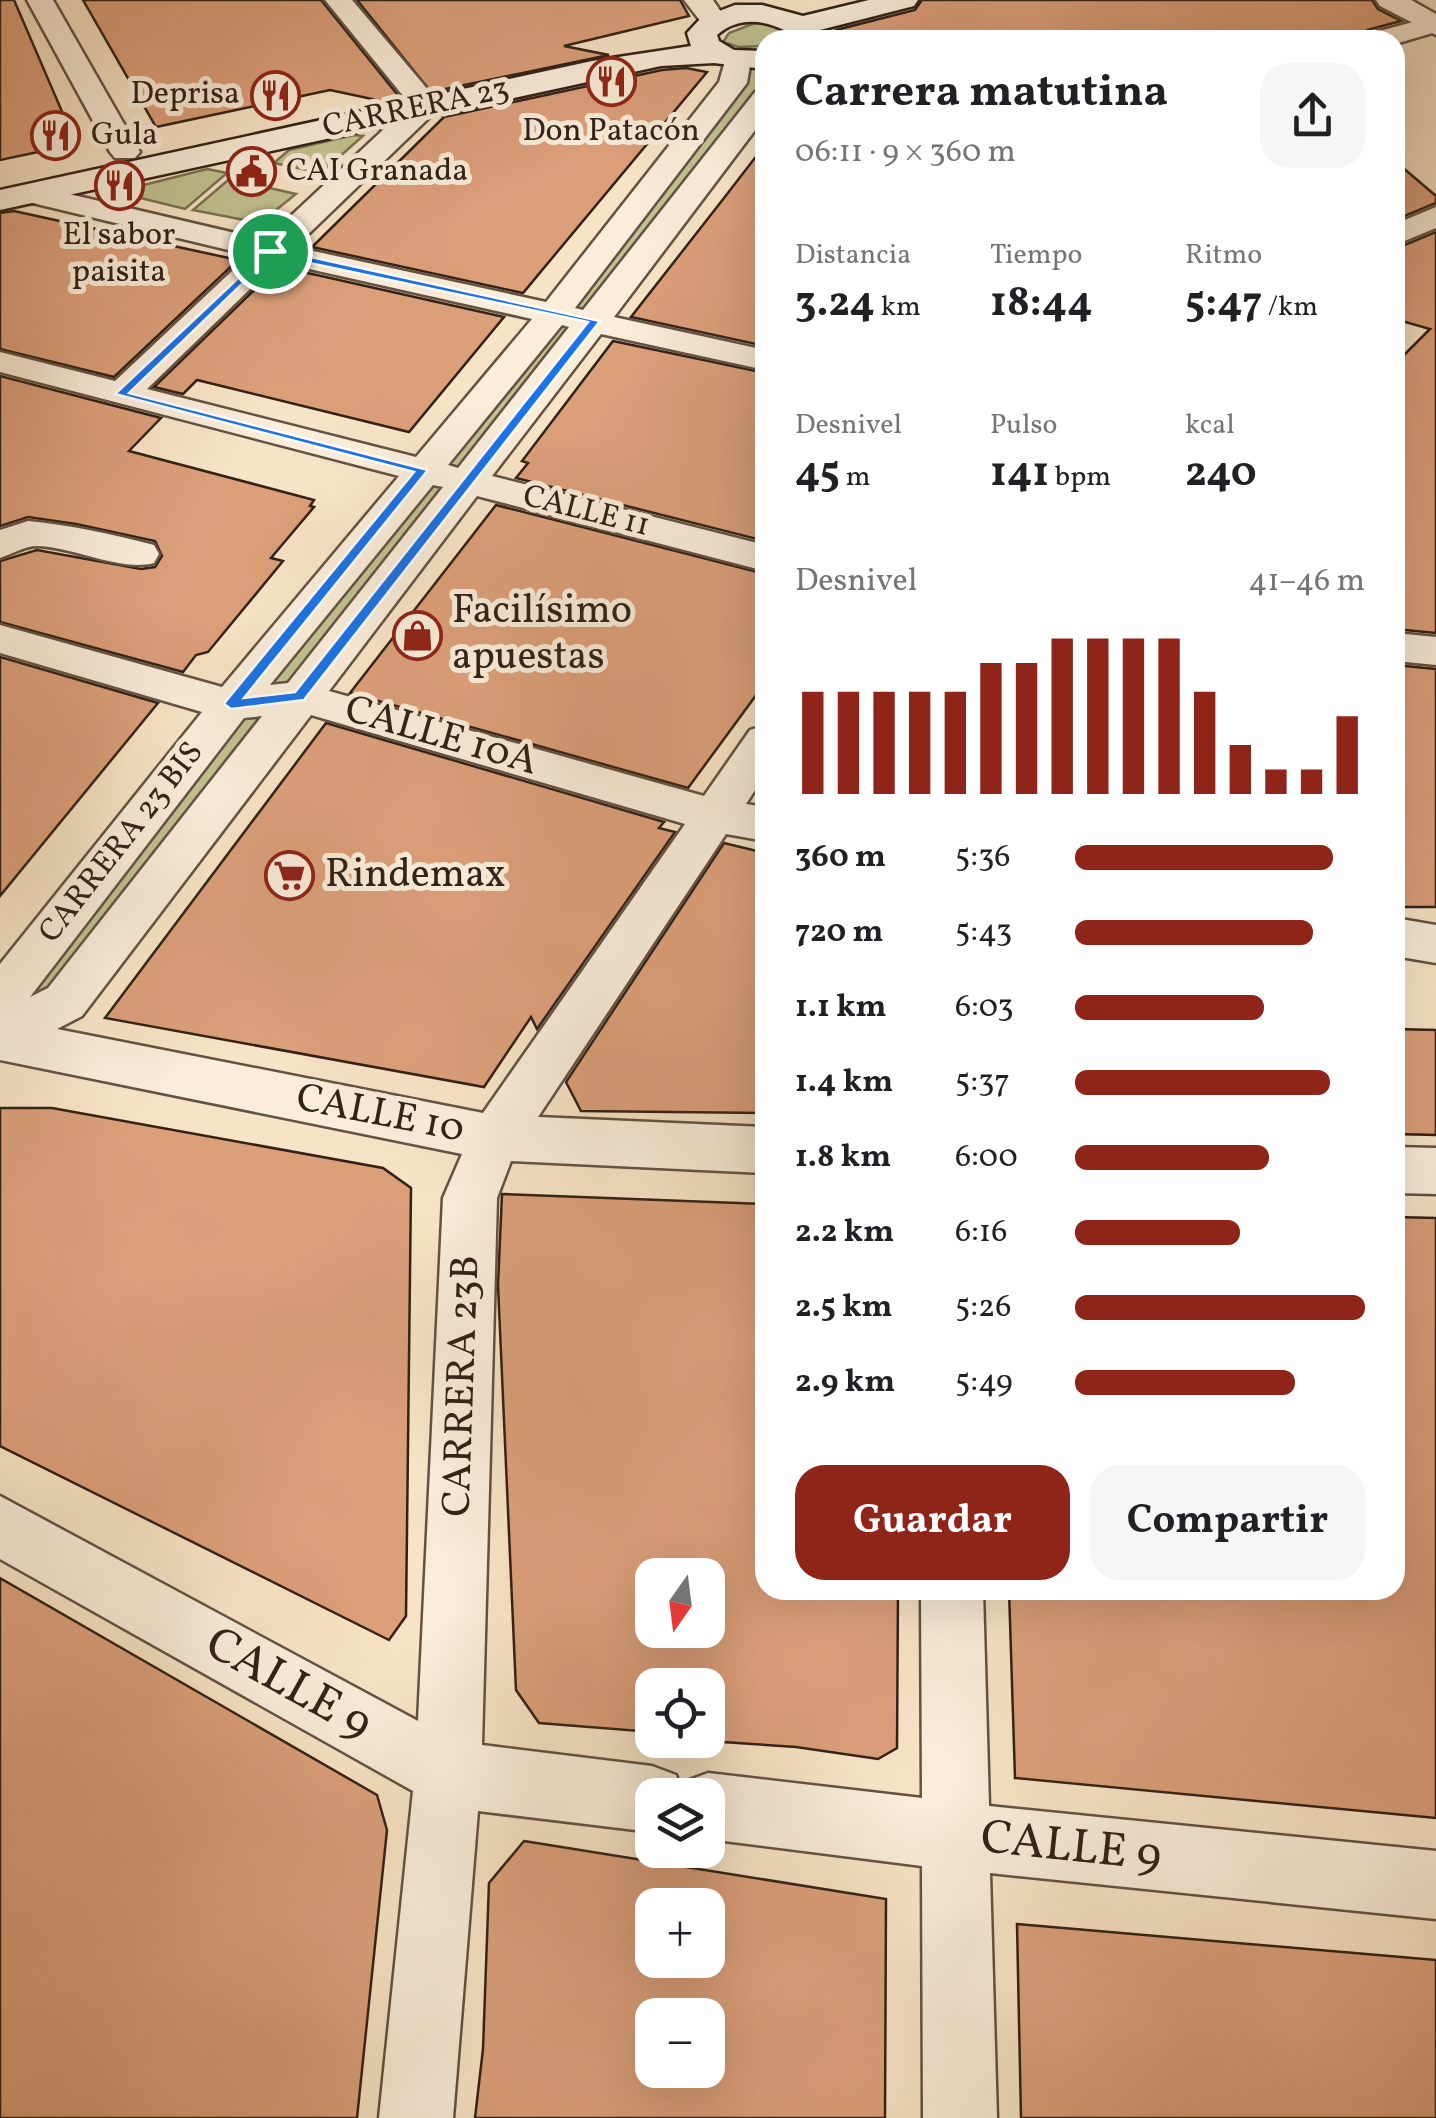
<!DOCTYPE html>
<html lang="es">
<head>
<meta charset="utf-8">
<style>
	body { margin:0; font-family:Vollkorn,serif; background:#f6f6f6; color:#202124; height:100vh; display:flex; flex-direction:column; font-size:38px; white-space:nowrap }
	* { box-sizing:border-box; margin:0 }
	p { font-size:32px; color:#757577 }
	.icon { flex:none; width:55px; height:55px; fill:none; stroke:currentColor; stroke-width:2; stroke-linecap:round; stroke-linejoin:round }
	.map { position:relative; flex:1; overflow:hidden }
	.drawer { position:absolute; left:755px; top:30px; width:650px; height:1570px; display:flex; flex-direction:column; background:#fff; border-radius:30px; box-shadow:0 10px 40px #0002 }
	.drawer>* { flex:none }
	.needle { width:65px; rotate:194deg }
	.fabs { position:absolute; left:635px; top:1558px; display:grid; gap:20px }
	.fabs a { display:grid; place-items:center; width:90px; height:90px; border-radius:20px; background:#fff; box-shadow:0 10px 40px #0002; font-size:50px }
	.pin { position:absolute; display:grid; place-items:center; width:85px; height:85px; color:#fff; margin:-42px; border:5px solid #fff; border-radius:50%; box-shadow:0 2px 10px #0007 }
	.round { display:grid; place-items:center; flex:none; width:105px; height:105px; border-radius:30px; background:#f6f6f6 }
	.overview { display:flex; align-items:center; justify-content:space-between; height:170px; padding:0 40px }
	h1 { font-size:45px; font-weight:700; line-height:75px }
	.stats { display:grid; grid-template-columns:repeat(3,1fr); gap:15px; height:170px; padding:10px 40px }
	.stats div { display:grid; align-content:center }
	.stats b { font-size:42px; font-weight:700 }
	.stats small { font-size:28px; font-weight:400 }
	.stats p { font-size:28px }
	.chart { height:280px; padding:20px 40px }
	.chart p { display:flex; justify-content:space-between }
	.chart svg { width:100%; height:180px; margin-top:10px; stroke:#8f2418; stroke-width:6 }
	.cta { display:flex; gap:20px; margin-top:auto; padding:20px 40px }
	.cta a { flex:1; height:115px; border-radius:30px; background:#8f2418; color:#fff; font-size:40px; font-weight:700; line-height:115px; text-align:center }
	.cta a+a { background:#f6f6f6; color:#202124 }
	ul { padding:0 40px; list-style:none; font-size:32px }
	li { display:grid; grid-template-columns:160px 120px 1fr; align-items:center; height:75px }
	li i { height:25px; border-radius:12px; background:#8f2418 }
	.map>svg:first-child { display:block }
	.green { fill:#c2c291; stroke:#7a7254; stroke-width:2.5 }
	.building { fill:#db9f7a; stroke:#322117; stroke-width:2.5; fill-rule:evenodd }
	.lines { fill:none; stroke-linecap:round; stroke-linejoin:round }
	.minor-casing { stroke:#635243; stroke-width:5 }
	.tertiary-casing { stroke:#635243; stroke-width:5 }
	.secondary-casing { stroke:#322117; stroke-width:5 }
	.minor { fill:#faedda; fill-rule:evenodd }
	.tertiary { fill:#faedda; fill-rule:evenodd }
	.secondary { fill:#faedda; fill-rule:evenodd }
	.route { fill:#1a73e8; stroke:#fff; stroke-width:2.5; fill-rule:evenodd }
	.labels { text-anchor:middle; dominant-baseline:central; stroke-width:10; stroke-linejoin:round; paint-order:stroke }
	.far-poi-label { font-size:32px; fill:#322117; stroke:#faedda }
	.far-street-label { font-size:32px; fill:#322117; stroke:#faedda }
	.poi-label { font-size:40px; fill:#322117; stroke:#faedda; text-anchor:start }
	.street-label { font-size:40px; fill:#322117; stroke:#faedda }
	.near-street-label { font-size:48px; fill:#322117; stroke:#faedda }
</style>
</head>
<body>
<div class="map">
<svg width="1436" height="2118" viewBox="0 0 1436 2118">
	<rect width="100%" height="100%" fill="#f7e4c6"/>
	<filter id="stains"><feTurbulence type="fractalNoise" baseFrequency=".002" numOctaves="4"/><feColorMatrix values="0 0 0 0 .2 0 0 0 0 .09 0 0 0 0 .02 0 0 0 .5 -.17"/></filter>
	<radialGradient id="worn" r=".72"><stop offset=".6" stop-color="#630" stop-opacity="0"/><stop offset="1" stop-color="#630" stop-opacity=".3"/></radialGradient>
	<g class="green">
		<path d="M755 23 778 26 785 36 780 40H765V46L739 47 723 42 729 33Z"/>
		<path d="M765 67 764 87 588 311 572 307 748 68Z"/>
		<path d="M354 135 363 136 321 173 274 163 289 150Z"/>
		<path d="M248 163 270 167 252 184 296 194 260 223 193 210Z"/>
		<path d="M207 169 227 173 185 209 116 192Z"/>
		<path d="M560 320 577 325 466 471 442 464Z"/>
		<path d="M426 482 448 486 291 685 259 689Z"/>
		<path d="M269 713 54 994 24 992 236 715Z"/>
	</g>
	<g class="building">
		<path d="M0 0H14L76 144 0 160Z"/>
		<path d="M83 0H321L401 99 386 102 330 90 156 127Z"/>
		<path d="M357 0H680L689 16 564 46 609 55 431 92Z"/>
		<path d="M922 0H1372L1378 9 1401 21 1367 30 1360 40H839L836 30 915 10Z"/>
		<path d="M686 68 707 72 523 293 312 247 444 117 662 70Z"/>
		<path d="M765 145V346L631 317 724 198Z"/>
		<path d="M1395 161 1436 196V203L1395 220Z"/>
		<path d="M14 211 169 245 238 260 114 377 0 349V213Z"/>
		<path d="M1436 232V633L1395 629V364L1430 329 1395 319V249Z"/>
		<path d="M277 268 290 269 504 317 409 432 197 380 183 394 154 387Z"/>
		<path d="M613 341 765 373V541L516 478 528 463 522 461Z"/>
		<path d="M0 376 161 418 129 451 314 500 310 506 314 507 271 558 283 561 208 652 196 655 183 672 0 622V561L37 550 141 569 155 567 162 556 155 541 76 524 28 517 0 526Z"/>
		<path d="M496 505 765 574V683L688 788 350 693Z"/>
		<path d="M0 657 158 703 0 896Z"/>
		<path d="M1395 665 1436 669V907H1395Z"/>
		<path d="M326 723 664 822 659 828 675 832 537 1029 531 1017 484 1087 105 1018Z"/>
		<path d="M724 843 765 853V1113L581 1111 566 1082Z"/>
		<path d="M1395 1029 1436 1030V1135L1395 1134Z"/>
		<path d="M0 1108H52L383 1168 411 1188 406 1616 389 1640 0 1446Z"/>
		<path d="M502 1194 765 1204V1590H898L897 1748 878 1759 796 1747 708 1741V1685H652V1732L539 1723 516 1690 498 1285ZM652 1575H708V1630H652Z"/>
		<path d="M1395 1217 1436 1218V1818L1015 1778 1009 1590H1395Z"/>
		<path d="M0 1578 377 1795 387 1830 357 2118H0Z"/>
		<path d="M524 1841 886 1899 885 2118H475L483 2049 489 1883ZM652 1905H708V1960H652ZM652 2015H708V2070H652Z"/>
		<path d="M1017 1924 1436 1960V2118H1021Z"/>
	</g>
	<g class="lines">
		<defs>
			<g id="minor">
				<path d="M27 0H53L140 152 135 158H115L110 152Z"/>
				<path d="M325 0H352L424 85 428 91 424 97H404Z"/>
				<path d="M684 0H713L727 21 723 27H705Z"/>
				<path d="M1436 16V32L1395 44V40H1364L1368 34Z"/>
				<path d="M737 52 751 60 747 83 575 308 583 310 755 92 765 89V117L614 317 765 350V370L601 334 492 476 765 545V571L477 496 329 691 704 796 750 730 765 725V775L746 804 765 807V841L726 834 538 1117 765 1127V1173L511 1161 497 1198 482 1745 652 1766 676 1775 681 1790 684 1782 708 1773 922 1798 921 1590H983L989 1806 1436 1851V1919L990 1873 997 2118H923L922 1866 708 1839V1795H652V1832L478 1811 453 2118H379L413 1791 0 1559V1496L418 1721 443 1198 462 1154 0 1060V964L202 712 0 653V625L222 687 399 476 0 372V352L115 381 249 255 20 200 16 194 20 188 31 185 265 240 414 101H434L438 107 434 113 295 247 546 302 719 82 727 54ZM278 262 532 319 416 457 147 389ZM562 325 569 327 458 468 448 465ZM433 485 443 487 288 683 270 685ZM311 715 685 824 483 1113 57 1029 82 1016ZM262 716 48 988 30 997 244 718Z"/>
				<path d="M1436 207V228L1395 245V224Z"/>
				<path d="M28 521C71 525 112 534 154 545L159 554 154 563C122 572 73 547 37 546 25 546 12 554 0 558V530Z"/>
				<path d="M1395 633 1436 637V665L1395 661Z"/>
				<path d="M1395 918 1436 925V963L1395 956Z"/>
				<path d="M1395 1147 1436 1148V1194L1395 1193Z"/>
			</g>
			<path id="tertiary" d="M1376 0H1411L1436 14V35L1380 6Z"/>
			<path id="secondary" d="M869 0H918L914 6 816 31 819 40H789L786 31C763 19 737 17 717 35L719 41 734 50 765 51V69L714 63 661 66 0 210V190L592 61 691 46 687 33 701 18 735 5H762L803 16Z"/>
		</defs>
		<use href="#minor" class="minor-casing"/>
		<use href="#tertiary" class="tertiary-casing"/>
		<use href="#secondary" class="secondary-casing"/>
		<use href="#minor" class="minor"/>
		<use href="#tertiary" class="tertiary"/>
		<use href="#secondary" class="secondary"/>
	</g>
	<path class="route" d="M270 248 600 321 304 700 231 709 224 704 226 701 414 472 115 394ZM272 255 588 322 295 692 244 698 428 470 129 393Z"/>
	<defs>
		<symbol id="restaurant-ring" viewBox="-11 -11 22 22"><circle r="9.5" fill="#faedda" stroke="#8f2418" stroke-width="1.5"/><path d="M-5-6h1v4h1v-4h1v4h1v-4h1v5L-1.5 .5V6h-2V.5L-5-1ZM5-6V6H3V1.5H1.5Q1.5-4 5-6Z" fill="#8f2418"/></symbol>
		<symbol id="civic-ring" viewBox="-11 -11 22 22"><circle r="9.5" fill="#faedda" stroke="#8f2418" stroke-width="1.5"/><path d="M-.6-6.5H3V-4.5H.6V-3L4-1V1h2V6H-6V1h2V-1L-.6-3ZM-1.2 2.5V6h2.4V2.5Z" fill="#8f2418"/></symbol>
		<symbol id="shop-ring" viewBox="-11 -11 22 22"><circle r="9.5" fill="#faedda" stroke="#8f2418" stroke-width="1.5"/><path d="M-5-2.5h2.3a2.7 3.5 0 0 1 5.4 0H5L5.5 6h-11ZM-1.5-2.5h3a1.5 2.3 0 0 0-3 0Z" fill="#8f2418"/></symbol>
		<symbol id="supermarket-ring" viewBox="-11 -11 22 22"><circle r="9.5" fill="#faedda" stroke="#8f2418" stroke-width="1.5"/><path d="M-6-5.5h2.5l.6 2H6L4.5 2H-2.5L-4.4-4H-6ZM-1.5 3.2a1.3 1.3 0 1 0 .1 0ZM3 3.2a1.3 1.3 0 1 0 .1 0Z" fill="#8f2418"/></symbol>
	</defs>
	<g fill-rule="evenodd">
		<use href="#restaurant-ring" x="584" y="54" width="55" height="55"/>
		<use href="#restaurant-ring" x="248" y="68" width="55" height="55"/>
		<use href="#restaurant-ring" x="28" y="108" width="55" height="55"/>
		<use href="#civic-ring" x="224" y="144" width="55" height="55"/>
		<use href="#restaurant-ring" x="92" y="158" width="55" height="55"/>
		<use href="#shop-ring" x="390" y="608" width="55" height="55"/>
		<use href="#supermarket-ring" x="262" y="848" width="55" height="55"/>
	</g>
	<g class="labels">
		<g class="far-poi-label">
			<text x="240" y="95" text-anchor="end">Deprisa</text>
			<text x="611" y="132">Don Patacón</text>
			<text x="91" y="136" text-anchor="start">Gula</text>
			<text x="286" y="172" text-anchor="start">CAI Granada</text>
			<text x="119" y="236">El sabor<tspan x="119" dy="37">paisita</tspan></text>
		</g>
		<g class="far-street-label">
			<text transform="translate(416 109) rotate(-12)">CARRERA 23</text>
			<text transform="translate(586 512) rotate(14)">CALLE 11</text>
			<text transform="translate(122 843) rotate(-52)">CARRERA 23 BIS</text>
		</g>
		<g class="poi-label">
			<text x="452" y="612">Facilísimo<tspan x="452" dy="46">apuestas</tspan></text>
			<text x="325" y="876">Rindemax</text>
		</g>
		<g class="street-label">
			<text transform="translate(441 737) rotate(16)">CALLE 10A</text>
			<text transform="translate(380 1115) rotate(11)">CALLE 10</text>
			<text transform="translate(463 1386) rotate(-88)">CARRERA 23B</text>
		</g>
		<g class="near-street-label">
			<text transform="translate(288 1685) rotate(29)">CALLE 9</text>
			<text transform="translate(1071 1848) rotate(6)">CALLE 9</text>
		</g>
	</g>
	<rect width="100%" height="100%" filter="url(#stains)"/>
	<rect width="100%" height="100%" fill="url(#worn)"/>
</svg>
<div class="fabs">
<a><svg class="needle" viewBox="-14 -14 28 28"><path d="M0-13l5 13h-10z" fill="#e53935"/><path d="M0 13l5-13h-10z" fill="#757577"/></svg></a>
<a><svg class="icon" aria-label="locate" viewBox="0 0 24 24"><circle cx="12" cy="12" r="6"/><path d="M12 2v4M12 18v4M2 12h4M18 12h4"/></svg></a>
<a><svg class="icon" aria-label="layers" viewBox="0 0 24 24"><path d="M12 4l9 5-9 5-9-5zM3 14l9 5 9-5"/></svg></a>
<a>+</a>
<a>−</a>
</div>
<div class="pin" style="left:270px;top:251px;background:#1e9e55"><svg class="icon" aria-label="arrive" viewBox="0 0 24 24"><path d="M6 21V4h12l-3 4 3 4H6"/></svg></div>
<section class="drawer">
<div class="overview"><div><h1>Carrera matutina</h1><p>06:11 · 9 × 360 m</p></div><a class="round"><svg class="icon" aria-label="share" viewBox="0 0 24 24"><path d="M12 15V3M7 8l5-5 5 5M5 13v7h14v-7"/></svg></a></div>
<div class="stats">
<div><p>Distancia</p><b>3.24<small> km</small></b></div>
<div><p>Tiempo</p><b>18:44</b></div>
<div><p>Ritmo</p><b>5:47<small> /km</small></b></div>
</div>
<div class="stats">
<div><p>Desnivel</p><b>45<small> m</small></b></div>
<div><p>Pulso</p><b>141<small> bpm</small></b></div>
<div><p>kcal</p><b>240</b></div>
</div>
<div class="chart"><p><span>Desnivel</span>41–46 m</p>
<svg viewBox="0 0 160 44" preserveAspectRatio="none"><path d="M5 44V19M15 44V19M25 44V19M35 44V19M45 44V19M55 44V12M65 44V12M75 44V6M85 44V6M95 44V6M105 44V6M115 44V19M125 44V32M135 44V38M145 44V38M155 44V25"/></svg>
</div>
<ul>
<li><b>360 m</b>5:36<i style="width:89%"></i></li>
<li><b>720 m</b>5:43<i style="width:82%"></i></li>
<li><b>1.1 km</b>6:03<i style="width:65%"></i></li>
<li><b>1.4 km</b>5:37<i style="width:88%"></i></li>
<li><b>1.8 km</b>6:00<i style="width:67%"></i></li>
<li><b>2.2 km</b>6:16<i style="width:57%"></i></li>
<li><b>2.5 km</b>5:26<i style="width:100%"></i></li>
<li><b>2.9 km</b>5:49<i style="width:76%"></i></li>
</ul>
<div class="cta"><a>Guardar</a><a>Compartir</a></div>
</section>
</div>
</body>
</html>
